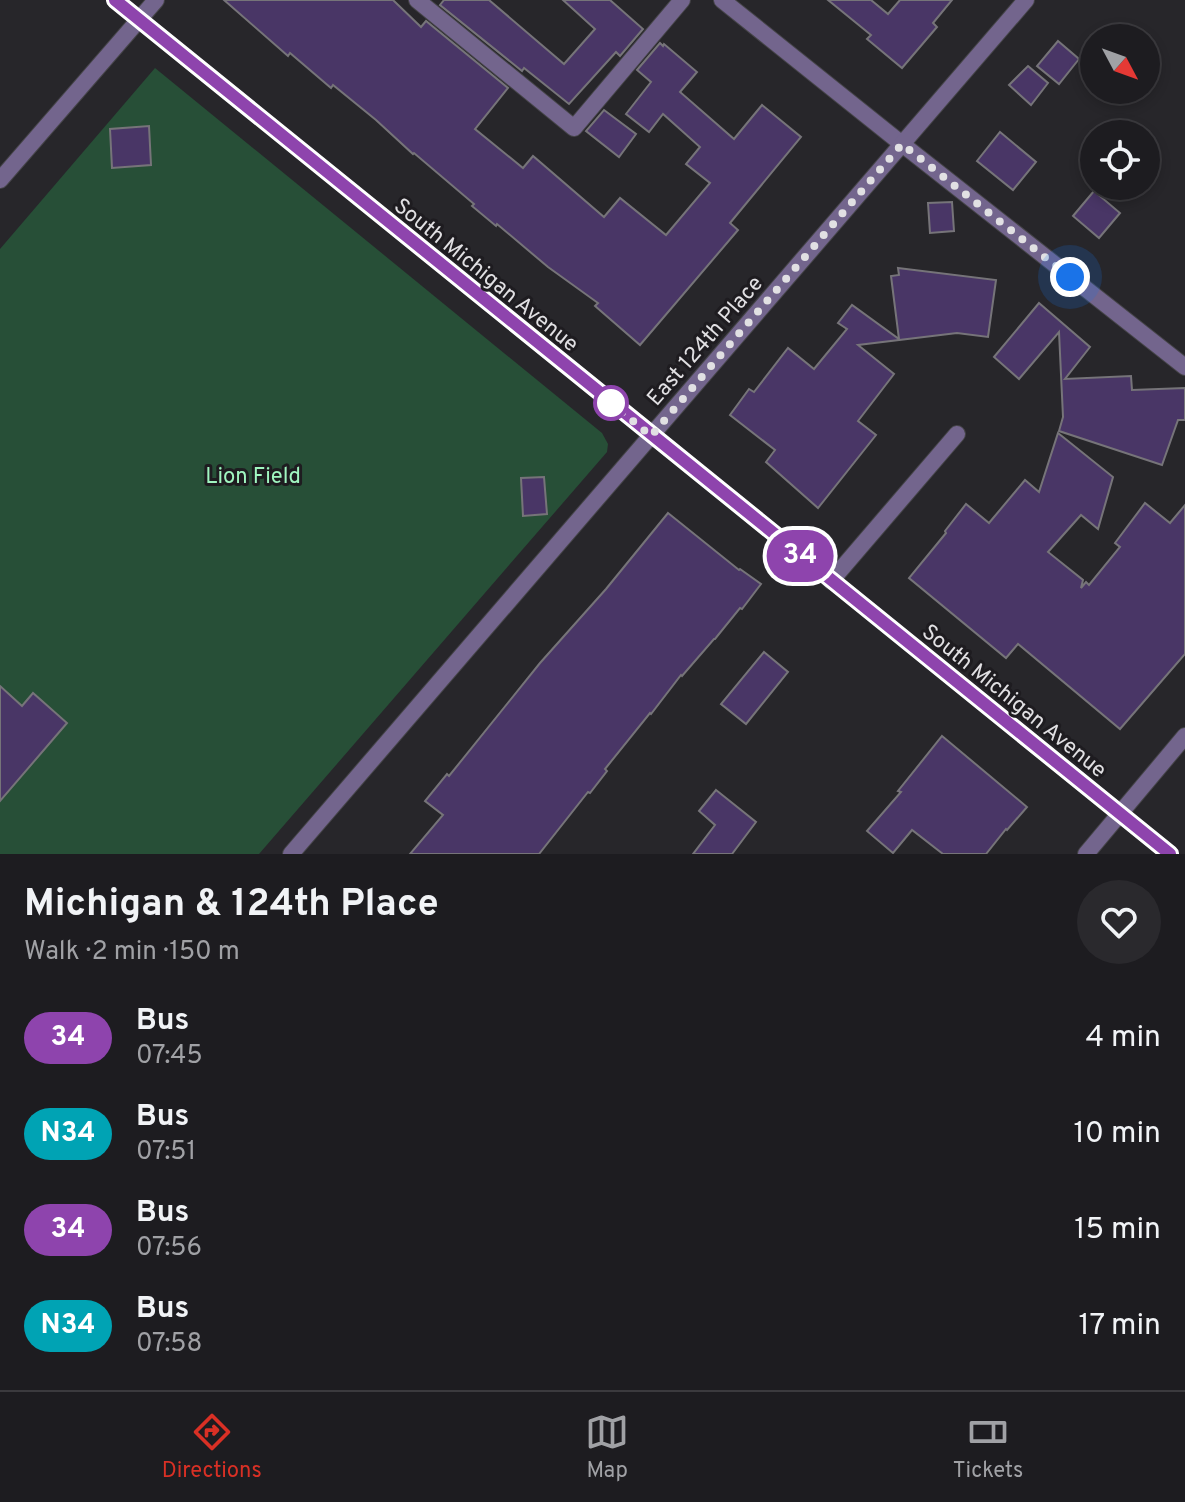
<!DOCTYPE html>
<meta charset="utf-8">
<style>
body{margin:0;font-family:Overpass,sans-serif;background:#2a292d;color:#f1f3f6;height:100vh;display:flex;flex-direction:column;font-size:30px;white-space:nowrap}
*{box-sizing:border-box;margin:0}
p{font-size:26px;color:#a0a1a5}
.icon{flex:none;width:44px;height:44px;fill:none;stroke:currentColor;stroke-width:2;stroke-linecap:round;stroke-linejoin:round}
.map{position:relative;height:854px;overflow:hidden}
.details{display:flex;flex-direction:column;background:#1d1c20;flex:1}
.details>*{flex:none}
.badge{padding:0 16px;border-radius:26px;font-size:28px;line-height:52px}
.needle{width:52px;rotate:131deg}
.controls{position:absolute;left:1080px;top:24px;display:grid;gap:16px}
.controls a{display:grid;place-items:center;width:80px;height:80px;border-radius:50%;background:#1d1c20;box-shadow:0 4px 12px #0003,0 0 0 2px #3b3a3e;font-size:40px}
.you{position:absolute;width:40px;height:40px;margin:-20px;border:6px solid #fff;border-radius:50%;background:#1a73e8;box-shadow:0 0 0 12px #1a73e833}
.map>.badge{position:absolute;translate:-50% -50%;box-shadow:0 0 0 4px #fff}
.round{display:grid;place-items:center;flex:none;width:84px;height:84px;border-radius:42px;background:#2a292d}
.head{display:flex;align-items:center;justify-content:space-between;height:136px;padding:0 24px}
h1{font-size:38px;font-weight:700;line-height:60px}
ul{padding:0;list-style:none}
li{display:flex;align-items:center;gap:24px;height:96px;padding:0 24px}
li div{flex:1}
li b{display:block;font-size:30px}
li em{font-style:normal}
li .badge{min-width:88px;font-weight:700;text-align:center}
.tabs{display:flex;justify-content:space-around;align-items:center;height:112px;border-top:2px solid #3b3a3e;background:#1d1c20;font-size:22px;color:#a0a1a5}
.tabs a{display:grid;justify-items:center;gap:4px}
.tabs .selected{color:#d93025}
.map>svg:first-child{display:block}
</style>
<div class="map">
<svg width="1185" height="854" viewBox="0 0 1185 854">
<rect width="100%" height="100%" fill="#27262a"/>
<polygon fill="#274f37" points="155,68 602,433 608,444 607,452 259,854 0,854 0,249"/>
<g fill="#493666" stroke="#767479" stroke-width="2">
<polygon points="224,0 393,0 421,27 426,21 508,88 475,129 523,168 533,156 604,217 620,198 666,235 710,183 686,164 700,147 663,114 649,132 626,114 651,82 637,70 660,43 663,46 664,44 697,72 680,92 734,139 762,105 801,137 730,223 738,230 640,345 595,306 598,303 548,267 497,224 496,226 472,206 474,204 414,153 413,154 376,120 333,85 331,88 290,53 288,56"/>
<polygon points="444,0 489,0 564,64 595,29 563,0 610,0 643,29 620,56 616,52 569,104 524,68 522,71 440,5"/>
<polygon points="828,0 871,0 888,14 900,0 952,0 933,23 937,27 902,68 867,39 871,35"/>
<polygon points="1058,41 1079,59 1059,84 1037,66"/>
<polygon points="1028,66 1048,83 1031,105 1009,85"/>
<polygon points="604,110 636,134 619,157 586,131"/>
<polygon points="149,126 151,165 112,168 110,129"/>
<polygon points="1000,132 1036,162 1013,190 977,161"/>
<polygon points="1094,191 1120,213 1099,238 1073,216"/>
<polygon points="952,202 954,231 930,233 928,203"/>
<polygon points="898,268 996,280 988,337 957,333 858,345 894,374 858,421 876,435 818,508 766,462 775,450 730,415 749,389 754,392 788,348 814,369 847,329 838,323 852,305 899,339 891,276 899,275"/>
<polygon points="1039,303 1090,347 1065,379 1131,376 1132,390 1185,388 1185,420 1178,420 1162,465 1059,431 1063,417 1059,332 1019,379 994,357"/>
<polygon points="1058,433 1113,477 1098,529 1081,515 1048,552 1083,580 1081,588 1086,582 1089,585 1120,547 1115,543 1145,503 1170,523 1185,505 1185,654 1120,729 1018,644 1006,658 909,578 946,533 945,531 966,504 989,523 1025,480 1039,492"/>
<polygon points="544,477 547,514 523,516 521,478"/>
<polygon points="668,513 739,570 740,569 761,584 742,609 740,608 715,639 714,639 682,676 681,675 651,714 650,713 605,769 607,771 590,793 588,792 539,854 410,854 443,815 425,801 447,774 449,776 540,663 606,589"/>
<polygon points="764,652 788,672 746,724 721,704"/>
<polygon points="0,686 22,706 33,693 67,723 0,801"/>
<polygon points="942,736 1027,807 1007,830 1006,829 986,854 943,854 912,830 893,853 867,831 901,792 898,791"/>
<polygon points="716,790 756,822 732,854 693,854 715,825 699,811"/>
</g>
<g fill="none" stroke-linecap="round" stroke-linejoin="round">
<defs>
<g id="service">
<polyline points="417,0 574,128 682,0"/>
<polyline points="902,144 1185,367"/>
</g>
<g id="minor">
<polyline points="722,0 902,144"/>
<polyline points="0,180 156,0"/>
<polyline points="831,581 957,434"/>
<polyline points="291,854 1026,0"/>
<polyline points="1086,854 1185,736"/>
</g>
<polyline id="secondary" points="115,0 1170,854"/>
</defs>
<use href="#service" stroke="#454448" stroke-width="18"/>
<use href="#minor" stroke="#454448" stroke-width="18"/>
<use href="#secondary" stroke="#454448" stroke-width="18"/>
<use href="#service" stroke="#73658d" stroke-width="16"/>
<use href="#minor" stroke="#73658d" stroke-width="16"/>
<use href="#secondary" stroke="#9f87c8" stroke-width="16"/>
</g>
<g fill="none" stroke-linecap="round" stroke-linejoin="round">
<defs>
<polyline id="line" points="115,0 1170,854"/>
</defs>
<use href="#line" stroke="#fff" stroke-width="18"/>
<use href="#line" stroke="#8e44ad" stroke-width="12"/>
<polyline stroke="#e1e0e3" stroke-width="8" stroke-dasharray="0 14.4" points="611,403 651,436 902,144 1070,277"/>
</g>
<circle fill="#fff" stroke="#8e44ad" stroke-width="4" cx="611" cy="403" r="16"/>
<g text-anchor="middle" stroke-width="6" stroke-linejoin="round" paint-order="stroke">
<g font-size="22" fill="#e1e0e3" stroke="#1e1c20">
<text transform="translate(487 274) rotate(39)" y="8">South Michigan Avenue</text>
<text transform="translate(704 340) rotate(-49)" y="8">East 124th Place</text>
<text transform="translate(1015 700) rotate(39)" y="8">South Michigan Avenue</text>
</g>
<g font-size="22" fill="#a0f6c0" stroke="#1e1c20">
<text x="253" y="483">Lion Field</text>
</g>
</g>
</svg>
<div class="controls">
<a><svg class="needle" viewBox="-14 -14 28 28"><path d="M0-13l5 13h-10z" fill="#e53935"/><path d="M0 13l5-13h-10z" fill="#a0a1a5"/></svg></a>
<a><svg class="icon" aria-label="locate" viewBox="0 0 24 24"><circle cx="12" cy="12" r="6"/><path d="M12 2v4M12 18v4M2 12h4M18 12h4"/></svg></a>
</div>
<div class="you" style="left:1070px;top:277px"></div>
<b class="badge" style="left:800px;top:556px;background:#8e44ad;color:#fff">34</b>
</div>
<section class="details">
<div class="head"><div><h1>Michigan &amp; 124th Place</h1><p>Walk · 2 min · 150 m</p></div><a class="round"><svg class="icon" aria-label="heart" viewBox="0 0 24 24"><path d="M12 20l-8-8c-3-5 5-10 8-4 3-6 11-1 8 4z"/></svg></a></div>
<ul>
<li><span class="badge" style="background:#8e44ad;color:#fff">34</span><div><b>Bus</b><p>07:45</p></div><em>4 min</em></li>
<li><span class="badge" style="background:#00a3b4;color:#fff">N34</span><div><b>Bus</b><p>07:51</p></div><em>10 min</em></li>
<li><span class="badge" style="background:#8e44ad;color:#fff">34</span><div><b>Bus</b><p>07:56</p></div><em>15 min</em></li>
<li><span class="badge" style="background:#00a3b4;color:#fff">N34</span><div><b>Bus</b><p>07:58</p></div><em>17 min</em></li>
</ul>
</section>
<nav class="tabs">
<a class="selected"><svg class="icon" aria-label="directions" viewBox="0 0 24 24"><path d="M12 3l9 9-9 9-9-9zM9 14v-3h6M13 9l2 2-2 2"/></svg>Directions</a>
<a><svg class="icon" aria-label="map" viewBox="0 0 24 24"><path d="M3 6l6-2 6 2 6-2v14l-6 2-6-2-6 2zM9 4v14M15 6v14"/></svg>Map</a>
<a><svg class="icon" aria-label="tickets" viewBox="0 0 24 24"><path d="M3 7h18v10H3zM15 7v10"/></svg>Tickets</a>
</nav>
